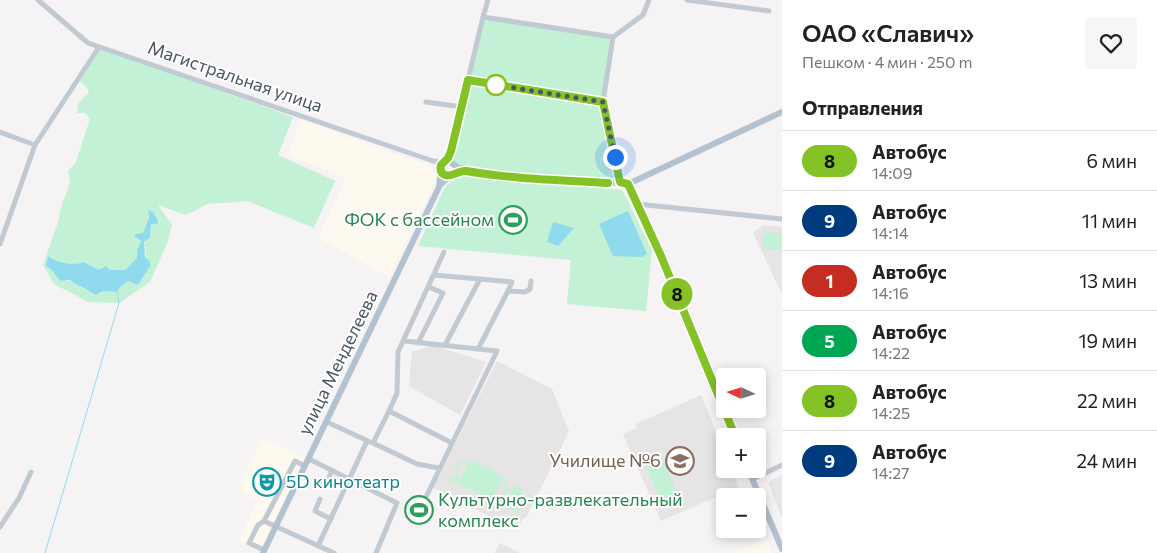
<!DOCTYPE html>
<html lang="ru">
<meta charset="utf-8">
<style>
body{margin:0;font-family:Commissioner,sans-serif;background:#f6f6f6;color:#222;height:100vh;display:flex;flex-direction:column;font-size:19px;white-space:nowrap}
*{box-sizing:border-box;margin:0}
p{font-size:16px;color:#767676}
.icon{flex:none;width:28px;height:28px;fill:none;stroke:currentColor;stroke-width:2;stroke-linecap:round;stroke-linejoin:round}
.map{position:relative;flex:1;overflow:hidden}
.panel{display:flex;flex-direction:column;background:#fff;width:375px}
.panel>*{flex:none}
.badge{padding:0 10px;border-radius:16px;font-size:18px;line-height:32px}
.needle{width:32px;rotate:274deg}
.tools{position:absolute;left:716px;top:368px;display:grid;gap:10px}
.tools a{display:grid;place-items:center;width:50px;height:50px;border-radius:5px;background:#fff;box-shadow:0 2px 12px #0003;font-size:25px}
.you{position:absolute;width:25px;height:25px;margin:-12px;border:4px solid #fff;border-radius:50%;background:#1a73e8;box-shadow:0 0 0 8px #1a73e833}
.map>.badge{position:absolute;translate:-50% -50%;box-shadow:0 0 0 2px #fff}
h2{padding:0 20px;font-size:19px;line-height:45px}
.round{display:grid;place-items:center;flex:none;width:52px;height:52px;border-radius:5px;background:#f6f6f6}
.overview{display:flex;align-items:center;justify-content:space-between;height:85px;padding:0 20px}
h1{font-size:24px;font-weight:600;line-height:38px}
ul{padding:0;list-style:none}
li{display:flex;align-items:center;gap:15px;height:60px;padding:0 20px;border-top:1px solid #e0e0e0}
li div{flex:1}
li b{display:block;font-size:19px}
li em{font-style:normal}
li .badge{min-width:55px;font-weight:700;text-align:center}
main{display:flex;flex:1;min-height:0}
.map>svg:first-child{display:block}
</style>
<main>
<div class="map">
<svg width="782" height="553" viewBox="0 0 782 553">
<rect width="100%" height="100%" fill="#f5f3f3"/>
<g fill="#fdf9ef">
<polygon points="301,120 432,167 437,177 389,277 318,238 346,178 288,155"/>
<polygon points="262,438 305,458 260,550 239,540 258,500 238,490"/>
<polygon points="767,538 772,553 733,553"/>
</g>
<g fill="#e6e4e5">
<polygon points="763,225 782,227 782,294 753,233"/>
<polygon points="432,345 486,362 460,415 409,386 412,352"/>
<polygon points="497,361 552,389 569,431 526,518 522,520 519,527 514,524 513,528 433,488"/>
<polygon points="701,395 725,453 725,469 731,469 739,487 661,521 623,434 637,428 636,424"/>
<polygon points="782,475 782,518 768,482"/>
<polygon points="500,543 520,553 495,553"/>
</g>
<g fill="#c3f1d5" fill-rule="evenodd">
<polygon points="483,17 613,37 603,102 620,181 465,170 453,162 452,151"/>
<path d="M99,47L293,117L278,155L335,181L314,228L247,201L208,204L186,215L158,205L172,225L167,244L150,282L119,303L88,302L54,284L43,265L59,219L60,210L70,183L68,171L76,162L90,119L85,113H77L78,104L89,92L86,86L80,82ZM147,211L153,223L151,224L150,238L144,243L146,253L145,275L138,285L128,281L120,286L117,292L102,291L98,295C84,293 74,277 60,281L51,269L47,267L48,256C57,263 74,266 84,262L99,270L108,267L110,270H125L137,258V250L141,241L135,234L143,233L149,218Z"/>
<polygon points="466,176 622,190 652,250 646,311 567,304 571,260 418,246 445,187 457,178"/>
<polygon points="767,232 782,233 782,250 767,249 763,246 761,238"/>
<polygon points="656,453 662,458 678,496 677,503 671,507 665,507 662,503 645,465 645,460 648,455"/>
<path d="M464,460C479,459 533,487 496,499L519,510L517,513L450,480L451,477L457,479C453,471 455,464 464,460ZM464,462H468L460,479L457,474V469ZM503,479C510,486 505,496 494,497Z"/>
<polygon points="514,485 523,490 515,506 506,501"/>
</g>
<g fill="#90daee">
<path d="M148,210L153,212L158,221L157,224H151L150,238L144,242L145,257L150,262V266L138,285L128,281L121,286L117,292L103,291L96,295L69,280L60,281L51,269L46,266L48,256C57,263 74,266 84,262L99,270L106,266L110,270H125L137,258V250L141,241L135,236V234L143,233L149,218Z"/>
<polygon points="628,211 647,254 642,257 613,256 599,224"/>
<polygon points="553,222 574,228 558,246 547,242"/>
</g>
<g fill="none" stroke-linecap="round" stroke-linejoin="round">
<polyline stroke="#90daee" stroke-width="1" points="45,553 119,303 117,292"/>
<g stroke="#c1cad2" stroke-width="5">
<polyline points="38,0 88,43 433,161 443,162"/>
<polyline points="687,0 769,11"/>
<polyline points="483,17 488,0"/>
<polyline points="613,37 643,15 649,0"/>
<polyline points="468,81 603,102"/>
<polyline points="426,102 462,107"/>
<polyline points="0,132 35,145"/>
<polyline points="444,161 448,158 451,151 483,17 613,37 603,102 621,182"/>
<polyline points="637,204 782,219"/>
<polyline points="0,244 35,145 99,47"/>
<polyline points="434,275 512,282 508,291 525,292 530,289 531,281"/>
<polyline points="404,341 497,351 427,495"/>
<polyline points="418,343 443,293 429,287"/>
<polyline points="445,345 480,279"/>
<polyline points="478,349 508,291"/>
<polyline points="389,411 397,393 398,352 444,252"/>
<polyline points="327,422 370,442"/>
<polyline points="309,459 397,503 376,553"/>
<polyline points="439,468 417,464 373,443 389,411 452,443"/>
<polyline points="332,470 328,480 345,487"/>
<polyline points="753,479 782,465"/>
<polyline points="320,499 315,511 331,519"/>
<polyline points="264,521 334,553"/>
<polyline points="0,527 19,498 31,472"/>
<polyline points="318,546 367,441"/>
<polyline points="264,550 249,543 258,525 264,521 295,461 305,466"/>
</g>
<g stroke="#b3c2d1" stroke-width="6">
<polyline points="441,184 452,174 463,170"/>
<polyline points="628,184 655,241 735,436"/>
<polyline points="748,469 782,549"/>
<path d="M263,553L439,187C441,179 439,168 442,163L449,161L457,167L473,172L545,179L608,183L623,182L628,184L782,112"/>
</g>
</g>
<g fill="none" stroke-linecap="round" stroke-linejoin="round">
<defs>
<path id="line" d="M608,183C561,180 513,179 466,171C459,170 451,178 445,175C440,173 440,169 441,165L448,158L451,151L468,80L603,102L620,182L628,184L661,256L735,436"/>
</defs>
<use href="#line" stroke="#fff" stroke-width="11"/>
<use href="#line" stroke="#85c226" stroke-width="8"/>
<polyline stroke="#4a5661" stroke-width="5" stroke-dasharray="0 9" points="496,85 603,102 615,157"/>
</g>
<defs>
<symbol id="stadium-ring" viewBox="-11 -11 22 22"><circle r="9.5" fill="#fff" stroke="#2e9e5b" stroke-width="1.5"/><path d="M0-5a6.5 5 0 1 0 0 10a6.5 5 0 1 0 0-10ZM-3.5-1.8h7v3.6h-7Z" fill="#2e9e5b"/></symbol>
<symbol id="university-ring" viewBox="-11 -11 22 22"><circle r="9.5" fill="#fff" stroke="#8d6e63" stroke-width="1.5"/><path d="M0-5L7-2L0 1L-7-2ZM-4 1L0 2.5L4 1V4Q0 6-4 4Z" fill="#8d6e63"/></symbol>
<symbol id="theatre-ring" viewBox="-11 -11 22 22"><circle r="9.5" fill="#fff" stroke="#0f9aa8" stroke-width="1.5"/><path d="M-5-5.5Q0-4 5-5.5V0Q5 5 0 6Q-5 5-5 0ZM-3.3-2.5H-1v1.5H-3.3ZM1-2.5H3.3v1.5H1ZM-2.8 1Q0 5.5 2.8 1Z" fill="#0f9aa8"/></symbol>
</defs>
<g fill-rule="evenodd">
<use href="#stadium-ring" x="497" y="204" width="32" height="32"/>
<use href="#university-ring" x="664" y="445" width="32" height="32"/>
<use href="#theatre-ring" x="251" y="466" width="32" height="32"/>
<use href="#stadium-ring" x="403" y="494" width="32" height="32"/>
</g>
<circle fill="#fff" stroke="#85c226" stroke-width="2.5" cx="496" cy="85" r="10"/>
<g text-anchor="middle" stroke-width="4" stroke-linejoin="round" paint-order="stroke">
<g font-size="18" fill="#4a5661" stroke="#fff">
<text transform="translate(235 77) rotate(19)" y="6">Магистральная улица</text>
<text transform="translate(338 363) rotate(-64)" y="6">улица Менделеева</text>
</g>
<g font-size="18" fill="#27864d" stroke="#fff" text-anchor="end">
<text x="494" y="226">ФОК с бассейном</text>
<text x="438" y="506" text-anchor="start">Культурно-развлекательный<tspan x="438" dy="21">комплекс</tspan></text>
</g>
<g font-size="18" fill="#785e54" stroke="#fff" text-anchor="end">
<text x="661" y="467">Училище №6</text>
</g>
<g font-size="18" fill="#0d838f" stroke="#fff" text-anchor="start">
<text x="286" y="488">5D кинотеатр</text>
</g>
</g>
</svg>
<div class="tools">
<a><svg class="needle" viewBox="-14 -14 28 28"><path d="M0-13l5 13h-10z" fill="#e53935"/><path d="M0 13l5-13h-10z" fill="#767676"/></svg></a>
<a>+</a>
<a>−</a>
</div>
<div class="you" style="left:615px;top:157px"></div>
<b class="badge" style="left:677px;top:294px;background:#85c226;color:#111">8</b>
</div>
<section class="panel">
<div class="overview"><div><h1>ОАО «Славич»</h1><p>Пешком · 4 мин · 250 m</p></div><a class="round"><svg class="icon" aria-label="heart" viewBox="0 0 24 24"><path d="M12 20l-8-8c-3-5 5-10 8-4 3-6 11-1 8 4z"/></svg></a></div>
<h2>Отправления</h2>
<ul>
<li><span class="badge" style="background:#85c226;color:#111">8</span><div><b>Автобус</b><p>14:09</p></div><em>6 мин</em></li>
<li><span class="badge" style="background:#003b80;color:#fff">9</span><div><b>Автобус</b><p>14:14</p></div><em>11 мин</em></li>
<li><span class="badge" style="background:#c52d22;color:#fff">1</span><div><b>Автобус</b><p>14:16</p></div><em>13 мин</em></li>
<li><span class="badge" style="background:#00a651;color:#fff">5</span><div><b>Автобус</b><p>14:22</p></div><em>19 мин</em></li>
<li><span class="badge" style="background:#85c226;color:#111">8</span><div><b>Автобус</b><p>14:25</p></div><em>22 мин</em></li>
<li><span class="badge" style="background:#003b80;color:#fff">9</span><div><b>Автобус</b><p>14:27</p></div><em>24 мин</em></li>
</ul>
</section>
</main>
